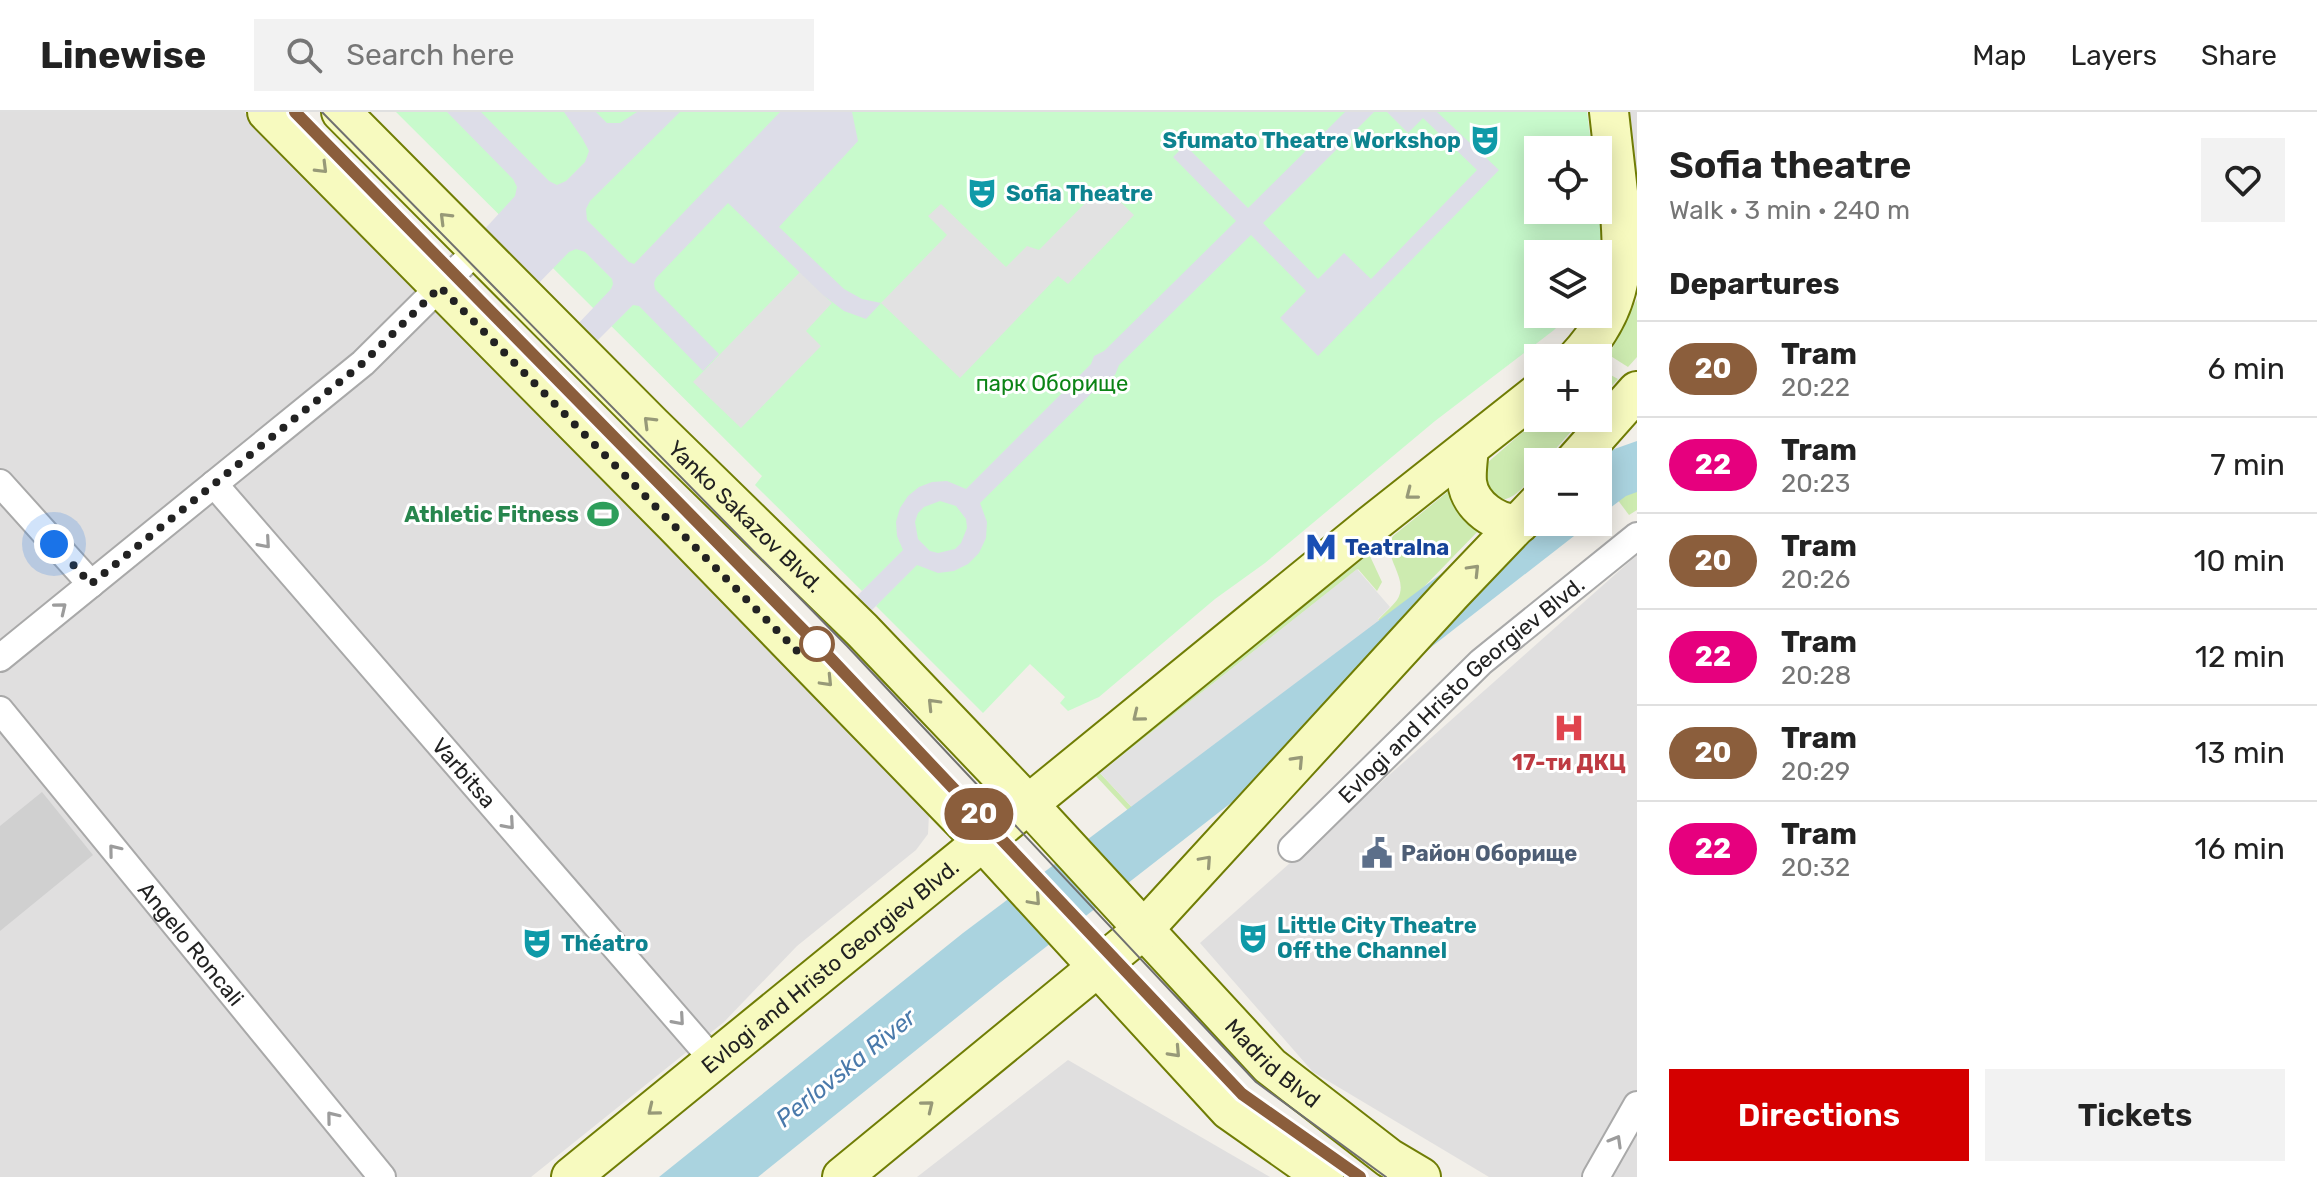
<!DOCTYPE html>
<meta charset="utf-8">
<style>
body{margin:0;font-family:Rubik,sans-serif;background:#f2f2f2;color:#222;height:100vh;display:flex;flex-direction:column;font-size:30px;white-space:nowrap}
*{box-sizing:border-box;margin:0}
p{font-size:26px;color:#767676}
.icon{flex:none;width:44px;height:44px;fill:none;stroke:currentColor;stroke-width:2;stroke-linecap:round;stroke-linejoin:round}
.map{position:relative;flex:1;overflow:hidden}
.panel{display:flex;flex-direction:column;background:#fff;width:680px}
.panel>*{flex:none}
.badge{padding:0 16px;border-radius:26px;font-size:28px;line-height:52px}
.controls{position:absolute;left:1524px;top:24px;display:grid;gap:16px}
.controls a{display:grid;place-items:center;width:88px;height:88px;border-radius:0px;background:#fff;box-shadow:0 4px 20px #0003;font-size:40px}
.you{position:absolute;width:40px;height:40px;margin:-20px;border:6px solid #fff;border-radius:50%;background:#1a73e8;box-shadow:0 0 0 12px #1a73e833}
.map>.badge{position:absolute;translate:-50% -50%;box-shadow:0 0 0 4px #fff}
h2{padding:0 32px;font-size:30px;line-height:72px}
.round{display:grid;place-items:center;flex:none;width:84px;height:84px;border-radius:0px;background:#f2f2f2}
.summary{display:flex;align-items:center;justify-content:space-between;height:136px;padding:0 32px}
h1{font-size:38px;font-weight:600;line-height:60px}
.action{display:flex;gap:16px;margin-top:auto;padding:16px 32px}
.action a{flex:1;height:92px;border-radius:0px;background:#d40000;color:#fff;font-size:32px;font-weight:600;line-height:92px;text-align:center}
.action a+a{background:#f2f2f2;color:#222}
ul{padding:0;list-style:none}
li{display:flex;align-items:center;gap:24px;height:96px;padding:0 32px;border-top:2px solid #e0e0e0}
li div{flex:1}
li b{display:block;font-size:30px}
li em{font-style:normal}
li .badge{min-width:88px;font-weight:700;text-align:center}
header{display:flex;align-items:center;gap:48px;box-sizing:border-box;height:112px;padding:0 40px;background:#fff;border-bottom:2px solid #e0e0e0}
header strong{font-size:38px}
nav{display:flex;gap:44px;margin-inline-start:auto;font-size:28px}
.search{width:560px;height:72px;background:#f2f2f2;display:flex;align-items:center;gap:20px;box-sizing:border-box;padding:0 28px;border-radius:0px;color:#767676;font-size:30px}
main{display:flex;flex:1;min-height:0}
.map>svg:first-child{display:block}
</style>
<header>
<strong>Linewise</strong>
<div class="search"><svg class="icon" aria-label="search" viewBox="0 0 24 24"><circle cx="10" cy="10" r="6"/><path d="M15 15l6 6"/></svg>Search here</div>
<nav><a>Map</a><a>Layers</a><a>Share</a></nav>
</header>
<main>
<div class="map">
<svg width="1637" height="1065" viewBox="0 0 1637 1065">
<rect width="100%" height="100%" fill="#f2efe9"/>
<g fill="#e0dfdf">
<polygon points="0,0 244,0 919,684 929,702 928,722 916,738 797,834 724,910 531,1065 0,1065"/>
<polygon points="1625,0 1637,0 1637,93"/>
<polygon points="1637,443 1637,1065 1489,1065 1313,960 1200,831"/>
<polygon points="1068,948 1270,1065 917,1065"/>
</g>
<polygon fill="#d0d0d0" points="42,680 93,743 0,819 0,714"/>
<g fill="#cdebb0">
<polygon points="1637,187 1637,245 1628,255 1609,243"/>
<polygon points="1598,256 1618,267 1598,289"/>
<path d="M1539,306H1583L1544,350H1538V357C1524,373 1516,390 1493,388L1479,358Z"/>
<polygon points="1637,341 1637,398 1629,403 1608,375"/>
<path d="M1450,378L1482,415L1385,515L1378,508C1384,501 1392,495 1397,488C1411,466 1380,445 1393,424Z"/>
<polygon points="1369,442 1382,470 1377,479 1358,457 1100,661 1167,733 1163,736 1094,662"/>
</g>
<polygon fill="#c8facc" points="396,0 1587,0 1592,38 1538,38 1538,98 1598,98 1598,86 1601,124 1597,142 1538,142 1538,202 1570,202 1554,218 1435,309 1265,451 1215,487 1099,585 1068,599 1060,591 1065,585 1030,552 983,601 876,494 883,486 870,472 862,479 755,373 762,364"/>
<g fill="#e2e2e2">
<polygon points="1103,73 1134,103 1068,172 1058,164 960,266 881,191 947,123 928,104 941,92 1006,155 1027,134 1039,138"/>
<polygon points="800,160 832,191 806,219 821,234 741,316 693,270"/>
<polygon points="1357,457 1390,495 1378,507 1382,512 1167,733 1100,661"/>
</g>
<g fill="#dddde8" fill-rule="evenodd">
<polygon points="447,0 481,0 549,69 557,73 566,69 585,50 589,39 582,26 564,0 596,0 607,11 620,11 637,0 680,0 590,89 586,97 587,108 629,150 634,152 780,0 852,0 858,29 779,115 844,177 862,187 881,191 866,207 844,199 823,183 728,91 656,166 654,171 655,177 719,242 703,259 639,194 633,193 594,232 576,214 611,177 613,172 612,167 585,140 576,137 569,140 536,174 482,120 515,84 517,75 513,67"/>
<path d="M1345,0H1374L1263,111L1318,167L1344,141L1371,167L1477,58L1423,6L1408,21L1387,0H1437L1499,58L1318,244L1280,206L1306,179L1251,123L1119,253L1115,263L1106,267L980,391L987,410L986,426L979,441L968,452L954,459L938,461L917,453L869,501L855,486L903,438L897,424L896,410L900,396L908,384L919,375L932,370L947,369L966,377L1091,252L1094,244L1104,239L1236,109L1173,45L1185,33L1248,96ZM940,389L956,394L966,407L967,416L961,431L955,437L938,441L930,439L918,427L915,410L918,401L924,395Z"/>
</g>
<g fill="#aad3df">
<polygon points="1637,329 1637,380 1626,384 1598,405 1598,350 1603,341"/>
<polygon points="1538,389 1538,410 1592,410 1001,870 758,1065 659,1065 963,821"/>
</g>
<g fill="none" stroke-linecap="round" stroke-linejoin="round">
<defs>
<g id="minor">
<polyline points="0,371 91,472"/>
<path id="s1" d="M214,372L714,949"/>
<polyline points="0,546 363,251 477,138"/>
<path id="s2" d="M0,598L382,1065"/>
<path id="s3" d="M1292,736L1481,550L1637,424"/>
<polyline points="1596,1065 1637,993"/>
</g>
<g id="secondary">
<polyline points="267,0 675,413 983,730 1229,998 1324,1065"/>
<path id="s4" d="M341,0L652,313L862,518L1029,693L1270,954L1389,1046L1421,1065"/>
<path d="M1577,246C1626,193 1625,148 1618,80C1615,53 1612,27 1609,0"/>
<path d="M1469,336C1468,347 1466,359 1467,370C1470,394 1497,414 1520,411"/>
<polyline points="1574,350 1637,279"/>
<path id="s5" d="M571,1065L1371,413L1538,281"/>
<polyline points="842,1065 1144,817 1452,481 1538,391"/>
</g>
</defs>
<use href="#minor" stroke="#a9a9a9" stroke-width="30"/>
<use href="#secondary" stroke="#707d05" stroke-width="42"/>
<use href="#minor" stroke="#fff" stroke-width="26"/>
<use href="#secondary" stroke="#f7fabf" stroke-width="38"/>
<g stroke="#707070" stroke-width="2">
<polyline points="295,0 817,532 1242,982 1360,1065"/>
<polyline points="322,0 847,534 1256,970 1386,1065"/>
</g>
</g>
<defs><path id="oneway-chevron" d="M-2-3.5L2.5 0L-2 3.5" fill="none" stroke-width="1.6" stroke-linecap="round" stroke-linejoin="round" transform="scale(2)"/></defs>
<g stroke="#979978">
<use href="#oneway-chevron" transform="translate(322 56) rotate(45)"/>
<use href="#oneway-chevron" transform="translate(445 106) rotate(-135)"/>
<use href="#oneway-chevron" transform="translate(649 310) rotate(-135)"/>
<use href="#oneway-chevron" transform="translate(1411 382) rotate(142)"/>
<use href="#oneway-chevron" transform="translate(1474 458) rotate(-46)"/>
<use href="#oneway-chevron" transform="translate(827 569) rotate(46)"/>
<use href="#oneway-chevron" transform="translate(933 592) rotate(-134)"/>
<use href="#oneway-chevron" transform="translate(1138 604) rotate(141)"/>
<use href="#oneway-chevron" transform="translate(1298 649) rotate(-47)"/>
<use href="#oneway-chevron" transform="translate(1206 749) rotate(-48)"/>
<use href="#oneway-chevron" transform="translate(1035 788) rotate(48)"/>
<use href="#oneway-chevron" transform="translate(1175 940) rotate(47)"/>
<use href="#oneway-chevron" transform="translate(928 994) rotate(-39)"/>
<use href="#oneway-chevron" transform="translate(653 998) rotate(141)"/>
</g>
<g stroke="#9c9c9c">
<use href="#oneway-chevron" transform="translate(265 431) rotate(49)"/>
<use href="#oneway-chevron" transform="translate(61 496) rotate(-39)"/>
<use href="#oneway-chevron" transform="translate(509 712) rotate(49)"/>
<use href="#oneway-chevron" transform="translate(114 738) rotate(-129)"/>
<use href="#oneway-chevron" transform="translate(679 908) rotate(49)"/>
<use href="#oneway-chevron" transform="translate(332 1005) rotate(-129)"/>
<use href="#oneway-chevron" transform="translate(1616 1029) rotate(-60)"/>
</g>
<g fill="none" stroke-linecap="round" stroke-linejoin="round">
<defs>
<polyline id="line" points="295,0 817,532 1242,982 1360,1065"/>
</defs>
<use href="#line" stroke="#fff" stroke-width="18"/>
<use href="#line" stroke="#8b5e3c" stroke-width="12"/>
<polyline stroke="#222" stroke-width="8" stroke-dasharray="0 14.4" points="54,432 91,472 363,251 440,175 802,544 817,532"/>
</g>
<defs>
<symbol id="theatre-bare" viewBox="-9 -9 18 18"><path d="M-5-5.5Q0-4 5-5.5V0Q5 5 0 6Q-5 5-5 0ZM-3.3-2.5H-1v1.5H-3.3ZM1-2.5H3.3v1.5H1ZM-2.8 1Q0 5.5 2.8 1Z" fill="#0f9aa8" stroke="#fff" stroke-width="2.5" paint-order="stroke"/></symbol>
<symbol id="stadium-bare" viewBox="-9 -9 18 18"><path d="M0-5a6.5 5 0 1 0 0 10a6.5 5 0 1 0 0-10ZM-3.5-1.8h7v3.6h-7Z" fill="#2e9e5b" stroke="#fff" stroke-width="2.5" paint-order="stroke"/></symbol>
<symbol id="metro-bare" viewBox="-9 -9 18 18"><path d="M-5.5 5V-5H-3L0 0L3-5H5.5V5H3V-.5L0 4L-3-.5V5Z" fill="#1a4fb4" stroke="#fff" stroke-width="2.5" paint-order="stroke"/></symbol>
<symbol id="hospital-bare" viewBox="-9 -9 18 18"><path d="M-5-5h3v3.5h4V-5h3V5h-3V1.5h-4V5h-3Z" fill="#e0444e" stroke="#fff" stroke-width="2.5" paint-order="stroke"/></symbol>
<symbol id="civic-bare" viewBox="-9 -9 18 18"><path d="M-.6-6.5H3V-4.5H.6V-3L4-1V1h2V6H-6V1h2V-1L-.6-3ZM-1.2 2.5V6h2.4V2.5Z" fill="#5c6f8a" stroke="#fff" stroke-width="2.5" paint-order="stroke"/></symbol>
</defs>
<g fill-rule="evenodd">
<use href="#theatre-bare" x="1463" y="6" width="44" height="44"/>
<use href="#theatre-bare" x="960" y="59" width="44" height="44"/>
<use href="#stadium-bare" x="581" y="380" width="44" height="44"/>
<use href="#metro-bare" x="1299" y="413" width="44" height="44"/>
<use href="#hospital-bare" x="1547" y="594" width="44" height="44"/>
<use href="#civic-bare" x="1355" y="719" width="44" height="44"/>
<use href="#theatre-bare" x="1231" y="804" width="44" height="44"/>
<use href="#theatre-bare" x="515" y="809" width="44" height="44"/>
</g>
<circle fill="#fff" stroke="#8b5e3c" stroke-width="4" cx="817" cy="532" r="16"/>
<g text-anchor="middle" stroke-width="6" stroke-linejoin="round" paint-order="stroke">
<g font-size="22" font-weight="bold" fill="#0d838f" stroke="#fff" text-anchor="start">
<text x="1461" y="36" text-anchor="end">Sfumato Theatre Workshop</text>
<text x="1006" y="89">Sofia Theatre</text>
<text x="1277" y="821">Little City Theatre<tspan x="1277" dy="25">Off the Channel</tspan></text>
<text x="561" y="839">Théatro</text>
</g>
<g font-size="22" fill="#0c8416" stroke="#fff">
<text x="1052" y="279">парк Оборище</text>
</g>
<g font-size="22" font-weight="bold" fill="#27864d" stroke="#fff" text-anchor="end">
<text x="579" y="410">Athletic Fitness</text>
</g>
<g font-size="22" fill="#222" stroke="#fff">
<text dy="8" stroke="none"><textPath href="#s4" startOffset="572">Yanko Sakazov Blvd.</textPath></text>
<text dy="8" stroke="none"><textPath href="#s3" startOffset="232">Evlogi and Hristo Georgiev Blvd.</textPath></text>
<text dy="8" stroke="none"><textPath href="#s1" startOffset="382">Varbitsa</textPath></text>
<text dy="8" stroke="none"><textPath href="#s2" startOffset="302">Angelo Roncali</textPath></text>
<text dy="8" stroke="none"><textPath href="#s5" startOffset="334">Evlogi and Hristo Georgiev Blvd.</textPath></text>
<text dy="8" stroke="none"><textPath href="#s4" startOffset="1332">Madrid Blvd</textPath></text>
</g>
<g font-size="22" font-weight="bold" fill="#164399" stroke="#fff" text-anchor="start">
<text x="1345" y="443">Teatralna</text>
</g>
<g font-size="22" font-weight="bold" fill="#be3a42" stroke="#fff">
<text x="1569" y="658">17-ти ДКЦ</text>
</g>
<g font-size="22" font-weight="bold" fill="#4e5e75" stroke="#fff" text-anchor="start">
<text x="1401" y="749">Район Оборище</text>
</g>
<g font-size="24" font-style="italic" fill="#4a7aab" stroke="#fff">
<text transform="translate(846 956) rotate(-39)" y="8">Perlovska River</text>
</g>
</g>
</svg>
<div class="controls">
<a><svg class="icon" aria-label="locate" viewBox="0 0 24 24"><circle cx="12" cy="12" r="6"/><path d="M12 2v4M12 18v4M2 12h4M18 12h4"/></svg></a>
<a><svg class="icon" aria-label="layers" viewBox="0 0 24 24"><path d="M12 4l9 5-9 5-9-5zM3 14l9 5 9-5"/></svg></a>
<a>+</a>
<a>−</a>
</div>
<div class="you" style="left:54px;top:432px"></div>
<b class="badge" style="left:979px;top:702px;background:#8b5e3c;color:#fff">20</b>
</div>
<section class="panel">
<div class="summary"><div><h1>Sofia theatre</h1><p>Walk · 3 min · 240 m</p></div><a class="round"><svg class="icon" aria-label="heart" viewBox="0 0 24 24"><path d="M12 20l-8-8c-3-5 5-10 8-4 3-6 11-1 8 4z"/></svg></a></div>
<h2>Departures</h2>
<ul>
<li><span class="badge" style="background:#8b5e3c;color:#fff">20</span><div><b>Tram</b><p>20:22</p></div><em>6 min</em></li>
<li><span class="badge" style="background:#e6007e;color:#fff">22</span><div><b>Tram</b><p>20:23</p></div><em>7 min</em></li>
<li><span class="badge" style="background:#8b5e3c;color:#fff">20</span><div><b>Tram</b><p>20:26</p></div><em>10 min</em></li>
<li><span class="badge" style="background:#e6007e;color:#fff">22</span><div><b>Tram</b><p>20:28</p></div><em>12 min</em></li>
<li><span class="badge" style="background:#8b5e3c;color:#fff">20</span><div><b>Tram</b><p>20:29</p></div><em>13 min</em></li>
<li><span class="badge" style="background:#e6007e;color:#fff">22</span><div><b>Tram</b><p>20:32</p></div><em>16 min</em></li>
</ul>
<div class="action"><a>Directions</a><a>Tickets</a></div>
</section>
</main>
